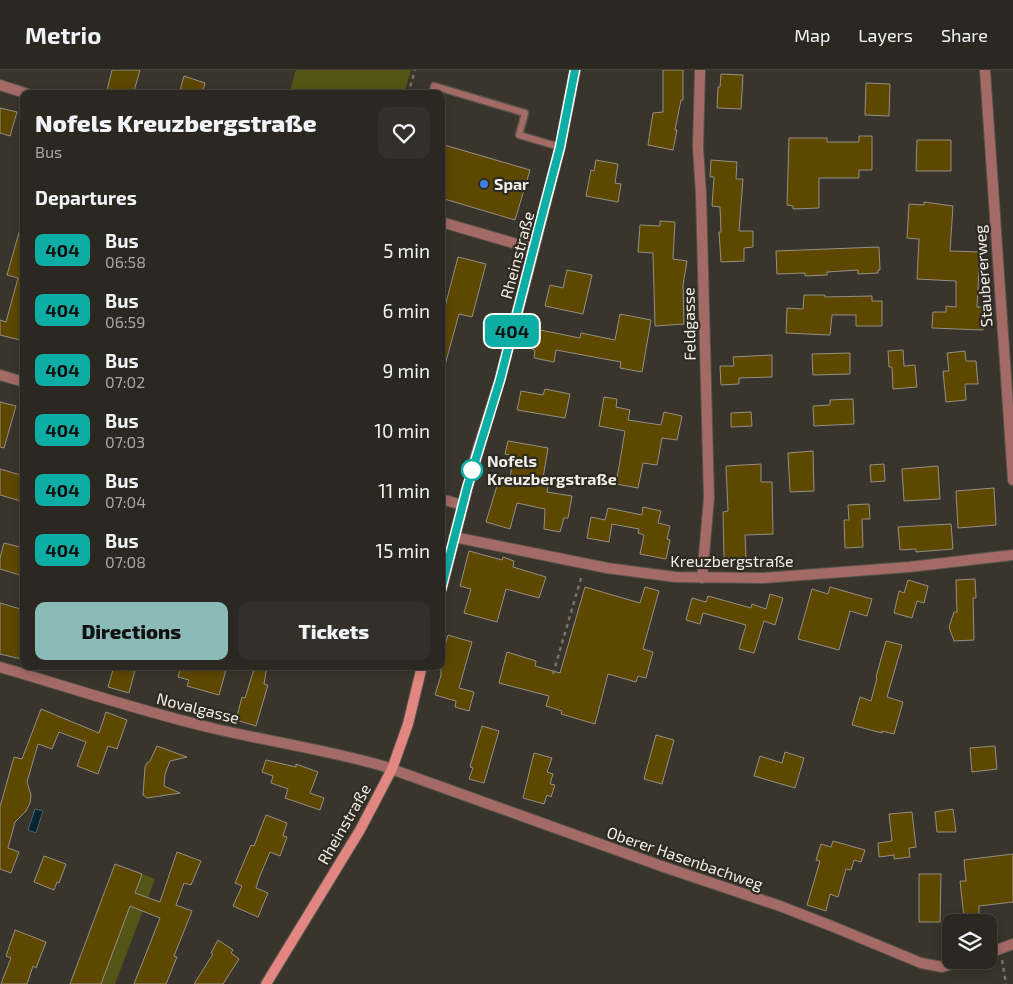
<!DOCTYPE html>
<meta charset="utf-8">
<style>
body{margin:0;font-family:"Exo 2",sans-serif;background:#33302a;color:#f1f3f6;height:100vh;display:flex;flex-direction:column;font-size:19px;white-space:nowrap}
*{box-sizing:border-box;margin:0}
p{font-size:16px;color:#a6a6a5}
.icon{flex:none;width:28px;height:28px;fill:none;stroke:currentColor;stroke-width:2;stroke-linecap:round;stroke-linejoin:round}
.map{position:relative;flex:1;overflow:hidden}
.sheet{position:absolute;left:20px;top:20px;width:425px;height:580px;display:flex;flex-direction:column;background:#2b2821;border-radius:10px;box-shadow:0 2px 12px #0003,0 0 0 1px #47443f}
.sheet>*{flex:none}
.badge{padding:0 10px;border-radius:8px;font-size:18px;line-height:32px}
.tools{position:absolute;left:942px;top:844px;display:grid;gap:10px}
.tools a{display:grid;place-items:center;width:55px;height:55px;border-radius:10px;background:#2b2821;box-shadow:0 2px 12px #0003,0 0 0 1px #47443f;font-size:25px}
.map>.badge{position:absolute;translate:-50% -50%;box-shadow:0 0 0 2px #fff}
h2{padding:0 15px;font-size:19px;line-height:45px}
.round{display:grid;place-items:center;flex:none;width:52px;height:52px;border-radius:10px;background:#33302a}
.summary{display:flex;align-items:center;justify-content:space-between;height:85px;padding:0 15px}
h1{font-size:24px;font-weight:800;line-height:38px}
.button{display:flex;gap:10px;margin-top:auto;padding:10px 15px}
.button a{flex:1;height:58px;border-radius:10px;background:#8bbbb9;color:#111;font-size:20px;font-weight:800;line-height:58px;text-align:center}
.button a+a{background:#33302a;color:#f1f3f6}
ul{padding:0;list-style:none}
li{display:flex;align-items:center;gap:15px;height:60px;padding:0 15px}
li div{flex:1}
li b{display:block;font-size:19px}
li em{font-style:normal}
li .badge{min-width:55px;font-weight:700;text-align:center}
header{display:flex;align-items:center;gap:30px;box-sizing:border-box;height:70px;padding:0 25px;background:#2b2821;border-bottom:1px solid #47443f}
header strong{font-size:24px}
nav{display:flex;gap:28px;margin-inline-start:auto;font-size:18px}
.map>svg:first-child{display:block}
</style>
<header>
<strong>Metrio</strong>
<nav><a>Map</a><a>Layers</a><a>Share</a></nav>
</header>
<div class="map">
<svg width="1013" height="914" viewBox="0 0 1013 914">
<rect width="100%" height="100%" fill="#39352c"/>
<g fill="#545517">
<polygon points="296,0 411,0 404,24 289,24"/>
<polygon points="142,804 155,809 115,914 100,914"/>
</g>
<polygon fill="#082432" stroke="#4e6169" points="35,739 43,741 36,763 28,760"/>
<g fill="#5e4800" stroke="#948f84">
<polygon points="112,0 140,0 134,21 132,20 131,24 106,24"/>
<polygon points="663,0 683,0 683,30 681,30 675,60 677,60 673,80 648,75 653,43 663,42"/>
<polygon points="721,4 743,5 741,39 717,38 718,17 720,17"/>
<polygon points="184,6 205,13 202,24 179,24"/>
<polygon points="866,13 890,14 889,46 865,45"/>
<polygon points="0,38 17,42 10,66 0,63"/>
<polygon points="859,66 872,66 872,100 859,100 859,108 819,108 819,138 793,139 793,136 787,135 789,68 827,68 827,72 859,72"/>
<polygon points="917,70 951,70 951,101 916,101"/>
<polygon points="441,74 530,100 515,150 441,128"/>
<polygon points="596,90 618,94 615,113 621,114 618,132 586,126 591,100 594,101"/>
<polygon points="711,90 737,92 736,109 743,109 739,161 753,161 753,177 744,178 744,191 721,192 719,162 721,162 720,137 712,136 714,107 710,107"/>
<polygon points="924,132 953,136 950,181 980,182 977,237 983,237 985,244 983,260 932,258 933,242 946,242 946,236 956,237 956,211 917,209 919,169 907,168 909,134 924,135"/>
<polygon points="660,151 675,152 673,189 687,191 683,215 684,254 655,256 653,183 638,182 640,155 660,156"/>
<polygon points="20,159 24,160 24,271 0,265 0,250 6,252 18,208 7,205"/>
<polygon points="879,177 880,200 878,200 878,203 858,204 858,200 827,202 827,205 805,206 805,203 777,204 776,181"/>
<polygon points="458,187 486,194 472,247 459,244 445,295 441,294 441,252"/>
<polygon points="567,200 592,205 583,244 545,236 550,215 563,218"/>
<polygon points="804,225 825,225 825,227 872,226 872,231 882,231 882,256 856,256 856,245 832,245 830,265 786,263 787,238 803,239"/>
<polygon points="620,244 651,250 642,302 620,298 621,292 556,280 554,292 534,288 535,280 532,279 535,259 580,268 581,263 615,270"/>
<polygon points="903,280 904,296 915,295 917,317 893,319 892,297 889,297 888,281"/>
<polygon points="965,281 966,291 976,291 978,314 965,314 966,330 946,332 943,301 949,301 947,283"/>
<polygon points="850,283 850,304 813,305 812,284"/>
<polygon points="772,285 772,307 739,308 739,314 721,315 720,296 734,296 733,287"/>
<polygon points="545,319 570,324 565,348 517,340 521,321 543,325"/>
<polygon points="604,327 617,329 616,337 630,340 628,350 661,355 664,342 682,346 677,370 662,368 657,395 643,393 638,418 616,414 625,361 599,356"/>
<polygon points="853,329 854,354 814,356 813,336 830,335 830,330"/>
<polygon points="0,332 16,336 4,378 0,377"/>
<polygon points="751,342 752,356 731,357 731,343"/>
<polygon points="508,371 548,378 542,414 548,415 547,422 572,426 568,448 564,448 560,462 544,459 545,439 517,433 510,459 486,452 499,409 509,412 514,386 505,384"/>
<polygon points="813,381 814,421 790,422 788,383"/>
<polygon points="761,394 761,412 772,412 773,464 745,465 746,488 724,488 723,442 728,441 726,396"/>
<polygon points="884,394 885,411 871,412 870,395"/>
<polygon points="938,396 940,429 904,431 902,399"/>
<polygon points="0,399 24,406 24,432 0,425"/>
<polygon points="994,418 996,455 958,458 956,421"/>
<polygon points="869,434 870,449 862,449 863,477 845,478 844,450 849,450 848,435"/>
<polygon points="643,437 661,441 658,453 670,456 667,469 670,470 666,489 640,484 644,465 638,463 639,459 612,454 609,472 587,468 591,447 605,450 608,438 642,445"/>
<polygon points="951,454 953,479 916,482 916,479 900,480 898,457"/>
<polygon points="4,473 24,478 24,492 20,505 0,499 0,488"/>
<polygon points="469,481 502,490 503,487 514,491 513,497 546,507 539,528 506,519 497,552 464,543 471,519 460,516"/>
<polygon points="975,509 976,528 973,528 974,570 954,571 949,557 954,542 957,542 956,510"/>
<polygon points="908,510 928,516 924,533 917,531 912,548 894,543 899,521 904,523"/>
<polygon points="585,517 640,533 645,517 659,521 643,579 653,582 646,608 638,606 636,612 608,604 595,654 561,644 562,641 546,636 549,626 499,613 507,582 536,591 535,596 560,603"/>
<polygon points="830,517 872,529 867,546 850,541 839,580 798,569 812,519 828,524"/>
<polygon points="770,524 783,528 775,555 764,551 754,583 739,579 746,555 703,543 700,554 686,550 692,528 706,532 708,526 751,538 752,534 766,539"/>
<polygon points="0,533 24,540 24,579 21,589 0,584"/>
<polygon points="448,565 472,572 459,618 474,622 469,641 455,637 456,631 435,625 441,605 441,588"/>
<polygon points="886,571 902,575 887,627 903,632 894,664 882,661 882,663 852,655 860,627 871,631 877,608 876,607"/>
<polygon points="114,596 136,596 129,623 108,617"/>
<polygon points="181,596 227,596 219,625 187,616 189,610 178,607"/>
<polygon points="255,596 267,596 264,614 268,615 256,656 236,650 242,627 245,628"/>
<polygon points="41,639 99,663 106,642 127,650 117,679 108,676 98,704 77,696 86,672 59,662 52,679 38,674 27,712 31,725 30,733 26,741 15,752 8,778 19,782 11,803 0,799 0,737 14,687 22,689"/>
<polygon points="482,656 499,661 484,713 469,709 473,698 470,697"/>
<polygon points="656,665 674,670 662,714 644,709"/>
<polygon points="157,676 187,687 170,691 165,704 164,716 180,723 147,728 143,725 145,697 147,693 150,691"/>
<polygon points="995,676 997,699 972,702 970,678"/>
<polygon points="785,682 804,688 795,718 754,706 760,686 782,693"/>
<polygon points="534,683 552,688 547,702 553,704 550,714 555,715 551,727 547,725 544,734 523,728"/>
<polygon points="266,690 296,697 296,694 318,702 310,723 324,728 320,740 285,728 288,719 271,713 273,706 262,702"/>
<polygon points="953,739 956,762 937,762 935,742"/>
<polygon points="912,742 916,777 909,778 910,787 894,789 894,785 879,787 878,773 892,771 889,744"/>
<polygon points="266,745 287,753 283,766 287,767 280,786 270,782 259,808 256,818 268,823 258,847 233,836 242,816 235,813 251,775 254,776"/>
<polygon points="833,771 865,780 861,792 854,790 851,800 846,799 838,827 830,824 826,841 807,835 820,791 816,790 821,774 831,777"/>
<polygon points="177,782 201,791 191,815 184,813 176,835 192,841 174,886 177,887 166,914 134,914 160,848 130,836 101,914 70,914 115,794 142,804 135,823 160,832"/>
<polygon points="1013,784 1013,832 979,836 979,846 964,847 960,811 966,811 964,790"/>
<polygon points="44,786 66,794 59,813 57,812 54,820 34,812"/>
<polygon points="919,804 941,804 940,852 919,852"/>
<polygon points="15,860 46,872 36,898 33,896 27,914 1,914 11,888 6,886"/>
<polygon points="218,870 233,880 231,883 239,889 223,914 194,914 213,884 211,883"/>
</g>
<g fill="none" stroke-linecap="round" stroke-linejoin="round">
<defs>
<polyline id="service" points="432,24 434,16 525,43 519,65 560,77"/>
<g id="minor">
<polyline points="700,0 698,77 701,124 709,428 702,508"/>
<polyline points="985,0 1013,410"/>
<polyline points="0,15 28,24"/>
<polyline points="441,152 534,179"/>
<polyline points="0,305 24,312"/>
<polyline points="441,429 462,435"/>
<polyline points="454,467 607,498 675,507 763,508 909,497 1013,485"/>
<path d="M0,597C72,618 143,642 216,659C272,672 328,680 383,696L664,797L780,836L834,857L921,893L942,897L968,890"/>
<polyline points="989,883 1013,874"/>
</g>
<g id="secondary">
<polyline points="441,520 476,385 500,309 534,179 560,77 575,0"/>
<polyline points="266,914 360,760 392,699 408,654 422,596"/>
</g>
</defs>
<use href="#service" stroke="#56534a" stroke-width="9"/>
<use href="#minor" stroke="#56534a" stroke-width="12"/>
<use href="#secondary" stroke="#56534a" stroke-width="12"/>
<g stroke="#77746c" stroke-width="2.5" stroke-dasharray="4 4" stroke-linecap="butt">
<polyline points="408,24 415,0"/>
<polyline points="553,604 582,505"/>
<polyline points="1002,890 1006,914"/>
</g>
<use href="#service" stroke="#a46a66" stroke-width="6"/>
<use href="#minor" stroke="#a46a66" stroke-width="10"/>
<use href="#secondary" stroke="#e18680" stroke-width="10"/>
</g>
<g fill="none" stroke-linecap="round" stroke-linejoin="round">
<defs>
<polyline id="line" points="441,520 467,418 500,310 538,161 560,77 575,0"/>
</defs>
<use href="#line" stroke="#fff" stroke-width="11"/>
<use href="#line" stroke="#0daea3" stroke-width="8"/>
</g>
<circle fill="#3f7fe0" stroke="#2f2b22" stroke-width="2" cx="484" cy="114" r="5"/>
<circle fill="#fff" stroke="#0daea3" stroke-width="2.5" cx="472" cy="400" r="10"/>
<g text-anchor="middle" stroke-width="4.5" stroke-linejoin="round" paint-order="stroke">
<g font-size="16" font-weight="bold" fill="#f1efe9" stroke="#2f2b22" text-anchor="start">
<text x="494" y="120">Spar</text>
</g>
<g font-size="16" fill="#f1efe9" stroke="#2f2b22">
<text transform="translate(517 185) rotate(-75)" y="6">Rheinstraße</text>
<text transform="translate(983 206) rotate(-94)" y="6">Staubererweg</text>
<text transform="translate(689 254) rotate(-91)" y="6">Feldgasse</text>
<text x="732" y="497">Kreuzbergstraße</text>
<text transform="translate(198 638) rotate(14)" y="6">Novalgasse</text>
<text transform="translate(344 754) rotate(-60)" y="6">Rheinstraße</text>
<text transform="translate(685 788) rotate(19)" y="6">Oberer Hasenbachweg</text>
</g>
<g font-size="16" font-weight="bold" fill="#f1efe9" stroke="#2f2b22" text-anchor="start">
<text x="487" y="397">Nofels<tspan x="487" dy="18">Kreuzbergstraße</tspan></text>
</g>
</g>
</svg>
<div class="tools">
<a><svg class="icon" aria-label="layers" viewBox="0 0 24 24"><path d="M12 4l9 5-9 5-9-5zM3 14l9 5 9-5"/></svg></a>
</div>
<b class="badge" style="left:512px;top:261px;background:#0daea3;color:#111">404</b>
<section class="sheet">
<div class="summary"><div><h1>Nofels Kreuzbergstraße</h1><p>Bus</p></div><a class="round"><svg class="icon" aria-label="heart" viewBox="0 0 24 24"><path d="M12 20l-8-8c-3-5 5-10 8-4 3-6 11-1 8 4z"/></svg></a></div>
<h2>Departures</h2>
<ul>
<li><span class="badge" style="background:#0daea3;color:#111">404</span><div><b>Bus</b><p>06:58</p></div><em>5 min</em></li>
<li><span class="badge" style="background:#0daea3;color:#111">404</span><div><b>Bus</b><p>06:59</p></div><em>6 min</em></li>
<li><span class="badge" style="background:#0daea3;color:#111">404</span><div><b>Bus</b><p>07:02</p></div><em>9 min</em></li>
<li><span class="badge" style="background:#0daea3;color:#111">404</span><div><b>Bus</b><p>07:03</p></div><em>10 min</em></li>
<li><span class="badge" style="background:#0daea3;color:#111">404</span><div><b>Bus</b><p>07:04</p></div><em>11 min</em></li>
<li><span class="badge" style="background:#0daea3;color:#111">404</span><div><b>Bus</b><p>07:08</p></div><em>15 min</em></li>
</ul>
<div class="button"><a>Directions</a><a>Tickets</a></div>
</section>
</div>
